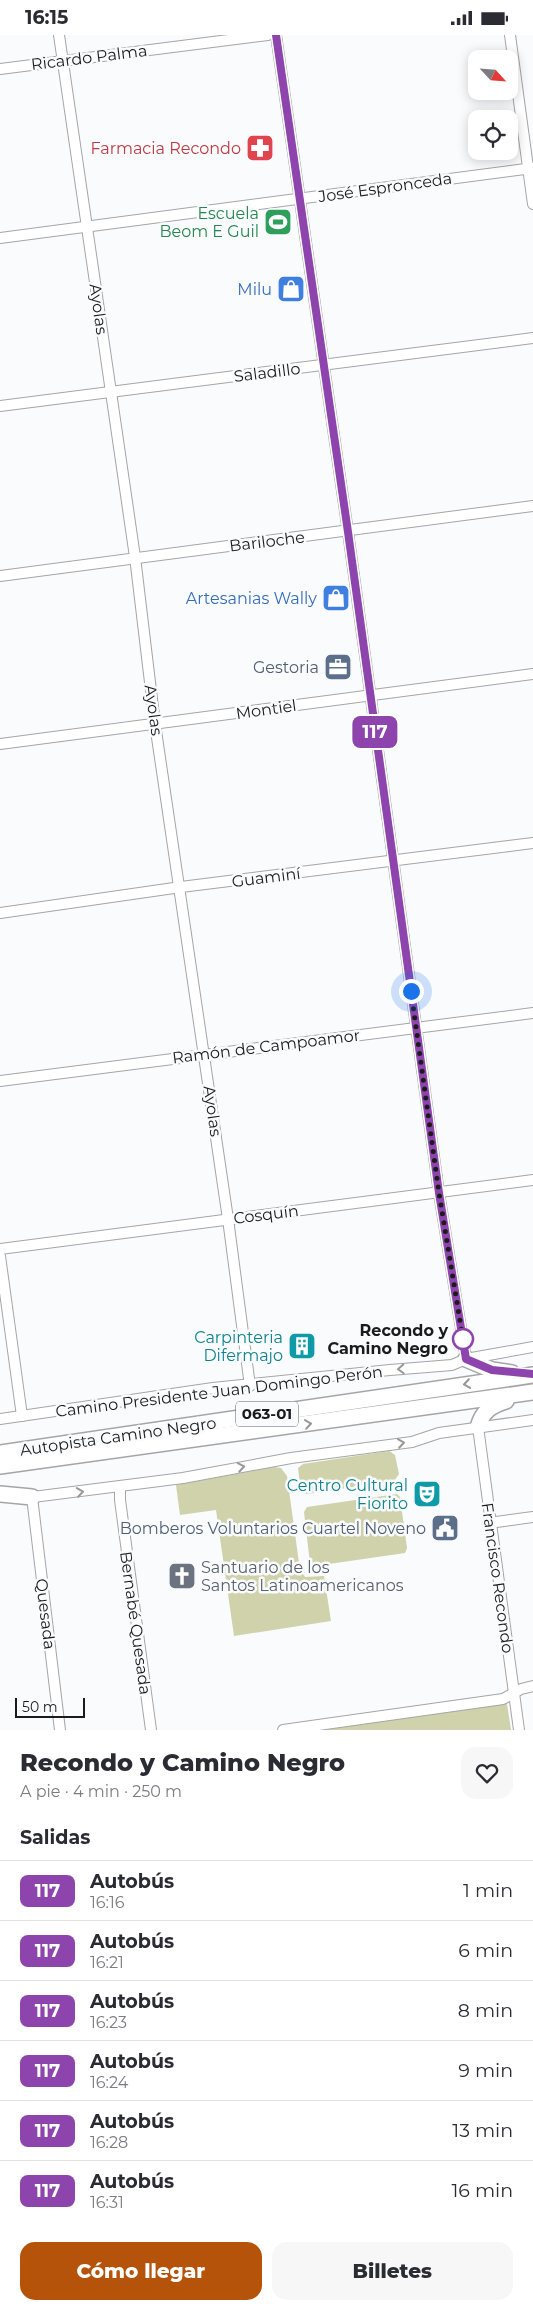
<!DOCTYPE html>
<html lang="es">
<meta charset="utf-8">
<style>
body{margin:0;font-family:Montserrat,sans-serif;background:#f7f7f7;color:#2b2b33;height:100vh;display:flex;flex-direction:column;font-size:19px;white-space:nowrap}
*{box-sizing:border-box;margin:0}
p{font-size:16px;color:#7c7c81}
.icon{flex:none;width:28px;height:28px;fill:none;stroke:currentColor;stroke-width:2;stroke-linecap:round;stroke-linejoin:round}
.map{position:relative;height:1695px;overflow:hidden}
.drawer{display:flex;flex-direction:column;background:#fff;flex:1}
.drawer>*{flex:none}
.badge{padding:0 10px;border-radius:8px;font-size:18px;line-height:32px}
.needle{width:32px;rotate:116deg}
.controls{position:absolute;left:468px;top:15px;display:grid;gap:10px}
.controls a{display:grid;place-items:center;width:50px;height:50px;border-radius:10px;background:#fff;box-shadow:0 2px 12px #0003;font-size:25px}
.scale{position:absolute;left:15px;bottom:12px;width:70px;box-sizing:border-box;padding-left:5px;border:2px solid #1b1b1c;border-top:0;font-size:14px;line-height:18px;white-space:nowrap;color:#1b1b1c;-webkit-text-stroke:4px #fafbfd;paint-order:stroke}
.you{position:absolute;width:25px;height:25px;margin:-12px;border:4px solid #fff;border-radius:50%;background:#1a73e8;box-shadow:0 0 0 8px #1a73e833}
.map>.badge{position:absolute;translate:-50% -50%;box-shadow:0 0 0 2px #fff}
h2{padding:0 20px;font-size:19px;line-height:45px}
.round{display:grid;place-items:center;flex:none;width:52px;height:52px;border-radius:15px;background:#f7f7f7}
.headline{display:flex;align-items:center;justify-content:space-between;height:85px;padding:0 20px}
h1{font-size:24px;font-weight:800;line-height:38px}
.cta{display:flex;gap:10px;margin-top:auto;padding:10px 20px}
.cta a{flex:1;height:58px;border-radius:15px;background:#b45309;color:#fff;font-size:20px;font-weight:800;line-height:58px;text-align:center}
.cta a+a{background:#f7f7f7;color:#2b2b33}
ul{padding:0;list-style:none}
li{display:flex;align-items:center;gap:15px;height:60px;padding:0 20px;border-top:1px solid #e1e1e2}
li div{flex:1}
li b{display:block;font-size:19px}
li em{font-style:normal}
li .badge{min-width:55px;font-weight:700;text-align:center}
.status{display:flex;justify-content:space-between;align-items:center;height:35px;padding:0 25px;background:#fff;direction:ltr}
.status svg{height:14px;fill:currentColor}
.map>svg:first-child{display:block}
</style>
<div class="status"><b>16:15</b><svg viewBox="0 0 49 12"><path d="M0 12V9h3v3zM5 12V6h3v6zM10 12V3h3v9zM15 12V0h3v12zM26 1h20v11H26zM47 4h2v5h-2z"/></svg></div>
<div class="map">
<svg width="533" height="1695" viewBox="0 0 533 1695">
<rect width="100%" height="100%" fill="#fafbfd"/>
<g fill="#cfd2ab">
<polygon points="389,1416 395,1420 399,1439 394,1446 307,1459 301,1457 298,1433 303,1429"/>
<polygon points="274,1432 281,1433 287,1441 300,1535 305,1542 324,1541 331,1586 234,1601 216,1475 180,1480 176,1450"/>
<polygon points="397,1459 400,1462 407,1513 405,1518 315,1531 310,1528 304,1477 307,1472"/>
<polygon points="507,1669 511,1695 323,1695"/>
</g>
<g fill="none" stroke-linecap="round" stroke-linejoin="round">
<defs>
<g id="minor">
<polyline points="59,0 135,522 155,689 228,1184 250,1351"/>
<polyline points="276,0 348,497 439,1158 466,1324"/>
<polyline points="510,0 533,169"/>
<polyline points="0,34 268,0"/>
<polyline points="0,203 533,133"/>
<polyline points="0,371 533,303"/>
<polyline points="0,541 533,471"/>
<polyline points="0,709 533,639"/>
<polyline points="0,878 181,852 533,808"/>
<polyline points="0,1046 533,978"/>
<polyline points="0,1214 533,1145"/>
<polyline points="0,1221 22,1381"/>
<polyline points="0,1384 213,1353 390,1335 452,1330 466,1324 533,1312"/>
<polyline points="478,1392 519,1695"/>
<polyline points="120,1452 120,1465 151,1695"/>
<polyline points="32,1462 60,1695"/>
<polyline points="25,1463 183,1443 291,1423 412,1407 439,1398 533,1385"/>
<polyline points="489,1488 533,1482"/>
<polyline points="283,1695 503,1664 521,1654 533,1651"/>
</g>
<g id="highway">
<polyline points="466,1324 492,1335 512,1338"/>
<path d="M478,1392C483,1375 491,1371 506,1366"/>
<polyline points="0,1418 533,1340"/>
<polyline points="0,1431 533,1357"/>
<polyline points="0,1459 32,1462"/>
</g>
</defs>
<use href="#minor" stroke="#a4a5a7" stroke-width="12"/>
<use href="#highway" stroke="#a4a5a7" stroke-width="18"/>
<use href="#minor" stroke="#fff" stroke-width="10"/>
<use href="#highway" stroke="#fff" stroke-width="15"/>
</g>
<defs><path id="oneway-chevron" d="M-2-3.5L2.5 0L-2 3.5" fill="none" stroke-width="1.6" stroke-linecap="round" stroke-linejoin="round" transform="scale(1.25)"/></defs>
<g stroke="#989899">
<use href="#oneway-chevron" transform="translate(401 1334) rotate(177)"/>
<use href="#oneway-chevron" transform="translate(467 1349) rotate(172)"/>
<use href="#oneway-chevron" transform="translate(308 1389) rotate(-8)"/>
<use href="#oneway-chevron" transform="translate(401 1408) rotate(-8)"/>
<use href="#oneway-chevron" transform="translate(241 1432) rotate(-10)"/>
<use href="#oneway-chevron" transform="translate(80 1457) rotate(-8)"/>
</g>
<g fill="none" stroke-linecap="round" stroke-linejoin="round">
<defs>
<polyline id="line" points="276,0 348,497 439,1158 466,1324 492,1335 533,1339"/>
</defs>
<use href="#line" stroke="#fff" stroke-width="11"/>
<use href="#line" stroke="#8e44ad" stroke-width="8"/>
<polyline stroke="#1b1b1c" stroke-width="5" stroke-dasharray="0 9" points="411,956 439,1158 463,1304"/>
</g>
<defs>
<symbol id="pharmacy-square" viewBox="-11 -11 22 22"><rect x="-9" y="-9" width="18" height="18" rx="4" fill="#e0444e" stroke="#fafbfd"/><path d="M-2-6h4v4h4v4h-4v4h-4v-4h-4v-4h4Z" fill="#fff"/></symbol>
<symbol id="stadium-square" viewBox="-11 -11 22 22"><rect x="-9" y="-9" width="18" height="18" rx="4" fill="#2e9e5b" stroke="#fafbfd"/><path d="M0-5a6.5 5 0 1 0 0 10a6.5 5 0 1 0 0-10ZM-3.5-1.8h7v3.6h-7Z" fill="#fff"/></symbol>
<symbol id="shop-square" viewBox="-11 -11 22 22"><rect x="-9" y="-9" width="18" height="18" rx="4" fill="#3f7fe0" stroke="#fafbfd"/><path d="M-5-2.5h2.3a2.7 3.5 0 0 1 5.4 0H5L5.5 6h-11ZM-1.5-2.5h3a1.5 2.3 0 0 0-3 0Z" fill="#fff"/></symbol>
<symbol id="office-square" viewBox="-11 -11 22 22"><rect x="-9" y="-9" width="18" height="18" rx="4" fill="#5c6f8a" stroke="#fafbfd"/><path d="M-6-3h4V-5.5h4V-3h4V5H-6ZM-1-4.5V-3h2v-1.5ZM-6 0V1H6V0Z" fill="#fff"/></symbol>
<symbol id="building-square" viewBox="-11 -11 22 22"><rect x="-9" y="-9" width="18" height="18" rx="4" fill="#0f9aa8" stroke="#fafbfd"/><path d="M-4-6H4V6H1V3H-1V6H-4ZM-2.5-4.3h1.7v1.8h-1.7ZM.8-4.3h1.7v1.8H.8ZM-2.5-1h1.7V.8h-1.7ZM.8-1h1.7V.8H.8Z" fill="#fff"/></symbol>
<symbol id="theatre-square" viewBox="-11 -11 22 22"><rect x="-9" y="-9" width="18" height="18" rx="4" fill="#0f9aa8" stroke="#fafbfd"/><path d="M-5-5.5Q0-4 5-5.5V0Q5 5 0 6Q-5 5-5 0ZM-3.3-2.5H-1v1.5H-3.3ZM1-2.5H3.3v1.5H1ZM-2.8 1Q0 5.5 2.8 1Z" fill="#fff"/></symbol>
<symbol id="civic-square" viewBox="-11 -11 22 22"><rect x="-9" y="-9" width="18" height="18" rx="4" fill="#5c6f8a" stroke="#fafbfd"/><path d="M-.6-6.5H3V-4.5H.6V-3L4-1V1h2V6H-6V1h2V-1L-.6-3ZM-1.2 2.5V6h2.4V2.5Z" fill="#fff"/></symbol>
<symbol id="church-square" viewBox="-11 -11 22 22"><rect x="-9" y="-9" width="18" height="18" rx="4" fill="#6b7280" stroke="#fafbfd"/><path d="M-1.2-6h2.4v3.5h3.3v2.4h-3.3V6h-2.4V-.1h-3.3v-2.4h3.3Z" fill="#fff"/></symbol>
</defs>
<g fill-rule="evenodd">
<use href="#pharmacy-square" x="244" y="97" width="32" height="32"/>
<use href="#stadium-square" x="262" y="171" width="32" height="32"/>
<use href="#shop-square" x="275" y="238" width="32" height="32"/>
<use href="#shop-square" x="320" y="547" width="32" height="32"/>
<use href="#office-square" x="322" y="616" width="32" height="32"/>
<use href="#building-square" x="286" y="1295" width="32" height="32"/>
<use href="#theatre-square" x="411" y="1443" width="32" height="32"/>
<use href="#civic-square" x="429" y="1477" width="32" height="32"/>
<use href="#church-square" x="166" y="1525" width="32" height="32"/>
</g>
<circle fill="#fff" stroke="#8e44ad" stroke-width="2.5" cx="463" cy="1304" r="10"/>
<g text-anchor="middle" stroke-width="5" stroke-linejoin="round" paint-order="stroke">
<rect fill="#fafbfd" stroke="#5e5e60" stroke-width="1" x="236" y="1366.5" width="62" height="25" rx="4"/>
<g font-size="15" font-weight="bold" fill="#1b1b1c">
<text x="267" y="1384">063-01</text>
</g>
<g font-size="16" fill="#1b1b1c" stroke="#fafbfd">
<text transform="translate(89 22) rotate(-7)" y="6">Ricardo Palma</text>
<text transform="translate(385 152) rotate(-8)" y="6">José Espronceda</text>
<text transform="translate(99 274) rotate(82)" y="6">Ayolas</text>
<text transform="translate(267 337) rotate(-7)" y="6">Saladillo</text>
<text transform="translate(267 506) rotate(-7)" y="6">Bariloche</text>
<text transform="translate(266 674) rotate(-8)" y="6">Montiel</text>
<text transform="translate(154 675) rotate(82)" y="6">Ayolas</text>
<text transform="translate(266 842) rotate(-7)" y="6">Guaminí</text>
<text transform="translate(266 1011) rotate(-7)" y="6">Ramón de Campoamor</text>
<text transform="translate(213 1076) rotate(82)" y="6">Ayolas</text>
<text transform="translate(266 1179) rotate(-7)" y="6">Cosquín</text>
<text transform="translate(219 1356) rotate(-7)" y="6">Camino Presidente Juan Domingo Perón</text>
<text transform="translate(118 1401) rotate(-8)" y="6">Autopista Camino Negro</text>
<text transform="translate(498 1543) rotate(82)" y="6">Francisco Recondo</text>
<text transform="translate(46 1579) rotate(83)" y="6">Quesada</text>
<text transform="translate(136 1588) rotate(82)" y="6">Bernabé Quesada</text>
</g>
<g font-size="16" fill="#be3a42" stroke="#fafbfd" text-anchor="end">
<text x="241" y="119">Farmacia Recondo</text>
</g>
<g font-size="16" fill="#27864d" stroke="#fafbfd" text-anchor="end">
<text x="259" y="184">Escuela<tspan x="259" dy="18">Beom E Guil</tspan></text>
</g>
<g font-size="16" fill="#366cbe" stroke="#fafbfd" text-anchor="end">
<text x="272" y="260">Milu</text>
<text x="317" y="569">Artesanias Wally</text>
</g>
<g font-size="16" fill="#4e5e75" stroke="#fafbfd" text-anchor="end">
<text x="319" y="638">Gestoria</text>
<text x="426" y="1499">Bomberos Voluntarios Cuartel Noveno</text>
</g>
<g font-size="16" font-weight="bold" fill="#1b1b1c" stroke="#fafbfd" text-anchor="end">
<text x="448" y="1301">Recondo y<tspan x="448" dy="18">Camino Negro</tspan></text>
</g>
<g font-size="16" fill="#0d838f" stroke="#fafbfd" text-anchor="end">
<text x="283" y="1308">Carpinteria<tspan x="283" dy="18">Difermajo</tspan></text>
<text x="408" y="1456">Centro Cultural<tspan x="408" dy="18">Fiorito</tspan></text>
</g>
<g font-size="16" fill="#5b616d" stroke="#fafbfd" text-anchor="start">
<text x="201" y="1538">Santuario de los<tspan x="201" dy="18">Santos Latinoamericanos</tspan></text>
</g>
</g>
</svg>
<div class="controls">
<a><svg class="needle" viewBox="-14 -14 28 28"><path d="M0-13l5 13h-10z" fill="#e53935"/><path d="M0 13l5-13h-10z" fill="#7c7c81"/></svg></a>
<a><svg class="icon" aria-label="locate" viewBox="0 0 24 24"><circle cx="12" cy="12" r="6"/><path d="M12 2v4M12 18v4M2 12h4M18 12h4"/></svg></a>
</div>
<div class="scale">50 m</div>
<div class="you" style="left:411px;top:956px"></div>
<b class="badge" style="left:375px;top:697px;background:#8e44ad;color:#fff">117</b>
</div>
<section class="drawer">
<div class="headline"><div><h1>Recondo y Camino Negro</h1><p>A pie · 4 min · 250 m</p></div><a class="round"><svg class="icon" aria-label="heart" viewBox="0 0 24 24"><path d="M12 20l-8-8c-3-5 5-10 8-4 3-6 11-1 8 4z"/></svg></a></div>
<h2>Salidas</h2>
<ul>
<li><span class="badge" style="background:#8e44ad;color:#fff">117</span><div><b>Autobús</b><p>16:16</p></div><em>1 min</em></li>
<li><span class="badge" style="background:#8e44ad;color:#fff">117</span><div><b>Autobús</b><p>16:21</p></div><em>6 min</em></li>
<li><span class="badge" style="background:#8e44ad;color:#fff">117</span><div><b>Autobús</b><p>16:23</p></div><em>8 min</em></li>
<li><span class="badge" style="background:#8e44ad;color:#fff">117</span><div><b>Autobús</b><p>16:24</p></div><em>9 min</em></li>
<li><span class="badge" style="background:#8e44ad;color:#fff">117</span><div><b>Autobús</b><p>16:28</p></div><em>13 min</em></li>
<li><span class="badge" style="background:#8e44ad;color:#fff">117</span><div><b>Autobús</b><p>16:31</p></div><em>16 min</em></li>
</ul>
<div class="cta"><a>Cómo llegar</a><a>Billetes</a></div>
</section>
